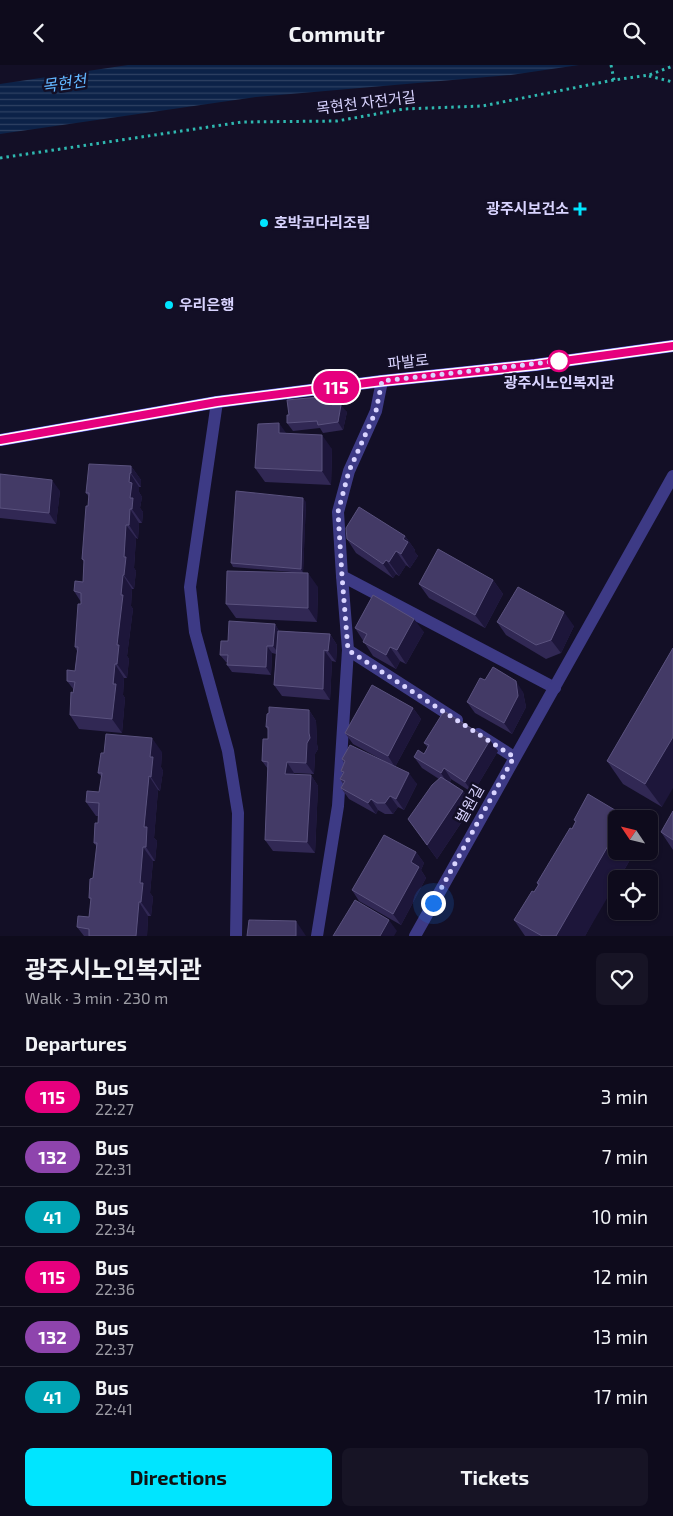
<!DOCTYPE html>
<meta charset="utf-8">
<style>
body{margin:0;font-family:"Exo 2","Noto Sans KR",sans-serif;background:#171425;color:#f1f3f6;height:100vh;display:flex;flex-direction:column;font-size:19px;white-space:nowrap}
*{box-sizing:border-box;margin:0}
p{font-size:16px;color:#9b9ba3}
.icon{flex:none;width:28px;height:28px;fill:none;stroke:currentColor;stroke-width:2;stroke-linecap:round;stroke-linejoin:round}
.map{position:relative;height:871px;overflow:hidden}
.drawer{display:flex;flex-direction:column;background:#0e0b1c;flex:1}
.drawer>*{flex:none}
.badge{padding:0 10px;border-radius:16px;font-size:18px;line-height:32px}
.needle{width:32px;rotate:305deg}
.controls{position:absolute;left:608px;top:745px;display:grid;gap:10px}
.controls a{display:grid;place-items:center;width:50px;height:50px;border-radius:8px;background:#0e0b1c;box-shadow:0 1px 4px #0004,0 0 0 1px #2e2b3b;font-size:25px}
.you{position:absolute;width:25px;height:25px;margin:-12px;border:4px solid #fff;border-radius:50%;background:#1a73e8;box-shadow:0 0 0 8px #1a73e833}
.map>.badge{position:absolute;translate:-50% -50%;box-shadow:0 0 0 2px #fff}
h2{padding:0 25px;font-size:19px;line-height:45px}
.round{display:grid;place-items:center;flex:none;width:52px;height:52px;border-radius:8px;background:#171425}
.head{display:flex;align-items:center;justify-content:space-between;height:85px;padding:0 25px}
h1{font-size:24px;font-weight:700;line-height:38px}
.cta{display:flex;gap:10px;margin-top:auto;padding:10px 25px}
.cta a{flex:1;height:58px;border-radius:8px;background:#00e5ff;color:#111;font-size:20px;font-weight:700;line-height:58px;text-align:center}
.cta a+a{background:#171425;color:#f1f3f6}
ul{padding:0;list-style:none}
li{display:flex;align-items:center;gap:15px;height:60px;padding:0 25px;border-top:1px solid #2e2b3b}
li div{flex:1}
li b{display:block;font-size:19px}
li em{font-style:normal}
li .badge{min-width:55px;font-weight:700;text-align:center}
header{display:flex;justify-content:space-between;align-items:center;height:65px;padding:0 25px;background:#0e0b1c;font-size:22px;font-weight:700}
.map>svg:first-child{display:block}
</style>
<header><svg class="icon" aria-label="back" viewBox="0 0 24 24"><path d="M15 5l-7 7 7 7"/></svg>Commutr<svg class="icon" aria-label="search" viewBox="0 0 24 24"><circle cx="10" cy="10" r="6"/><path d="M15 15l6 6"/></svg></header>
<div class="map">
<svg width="673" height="871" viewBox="0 0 673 871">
<defs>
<pattern id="water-rules" width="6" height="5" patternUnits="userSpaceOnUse" patternTransform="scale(1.25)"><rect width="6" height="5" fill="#0c2248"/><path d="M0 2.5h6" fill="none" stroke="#2f4163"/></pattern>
</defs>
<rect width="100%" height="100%" fill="#130f26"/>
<polygon fill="url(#water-rules)" points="128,0 579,0 511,10 256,32 0,69 0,19"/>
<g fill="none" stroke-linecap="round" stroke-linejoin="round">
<g stroke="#2fb8b0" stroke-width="3" stroke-dasharray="2.5 4" stroke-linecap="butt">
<polyline points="611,0 614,15"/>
<polyline points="649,11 673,17"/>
<polyline points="0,93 242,57 337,56 404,44 482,41 614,15 649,10 673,1"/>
</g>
<g stroke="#3d3a85" stroke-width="12">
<polyline points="217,337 190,522 195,567 228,686 238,748 236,871"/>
<polyline points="342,511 555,623"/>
<polyline points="348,585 457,655"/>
<polyline points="478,669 514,692"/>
<polyline points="317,871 338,741 348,585 342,511 338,447 349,406 376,346 382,316"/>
<polyline points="415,871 673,411"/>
</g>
<polyline stroke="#6f6bff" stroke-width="12" points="0,375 217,337 382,316 535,300 673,281"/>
</g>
<g fill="#312854">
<polygon points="330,331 336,340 347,347 343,365 323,368 320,363 293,366 287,358 289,350"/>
<polygon points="286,368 332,384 331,420 265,417 255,403"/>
<polygon points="131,401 141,415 141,422 139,422 139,427 142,432 140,443 143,447 142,458 139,458 138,474 136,473 134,503 136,506 134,524 132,524 131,541 133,544 127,591 129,594 127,613 124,613 123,630 125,633 122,668 79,664 70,650 74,625 67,616 75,606 77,586 75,582 81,537 74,526 83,517 84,497 82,494 89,432 86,428"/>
<polygon points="0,409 60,426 56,459 0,453"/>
<polygon points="306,437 303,508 233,502 231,498"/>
<polygon points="405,471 415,485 414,486 418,491 410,503 406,500 399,511 396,509 393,513 356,488 347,474"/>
<polygon points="493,515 503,529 485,563 429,533 419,519"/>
<polygon points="318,522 317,557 236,553 226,539"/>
<polygon points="497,557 574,561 561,588 546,594 506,570"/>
<polygon points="275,559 279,566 330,569 337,580 336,597 332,596 330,635 282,631 274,620 276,589 272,588 271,610 232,607 227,600 227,597 226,597 220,590 228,576"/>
<polygon points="355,563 424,567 406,599 400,596 396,604 373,591"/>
<polygon points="673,583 662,742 623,719 607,696"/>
<polygon points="485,615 523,627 526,642 512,669 475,648 467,637"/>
<polygon points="413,643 421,654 395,702 417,719 404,745 398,742 393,749 385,749 378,745 376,749 349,734 341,723 343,719 340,714 343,708 341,706 344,698 342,694 395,702 353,679 345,668"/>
<polygon points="309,645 316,656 317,679 318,684 315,689 314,709 294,708 294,710 311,710 318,721 315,788 273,786 265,775 268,704 262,696 268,674 268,665 266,662"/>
<polygon points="424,678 498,686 473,728 451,714 450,717 463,726 473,740 437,794 408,754 439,714 422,703 414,692 424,689 428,683"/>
<polygon points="162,687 161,702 163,706 160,726 158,725 154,773 157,776 155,796 153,796 150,828 153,832 151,851 148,851 147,871 84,871 77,862 89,852 91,835 89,833 93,813 97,782 94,778 98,758 98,751 96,751 86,737 99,727 102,712 98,708"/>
<polygon points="673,746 673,785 661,767"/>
<polygon points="625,751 627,754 616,754 616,786 635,786 619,814 616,814 585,871 525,871 514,855 538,821 537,818 576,757 574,755"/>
<polygon points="416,787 424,798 421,805 426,813 401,860 359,836 352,825"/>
</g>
<g fill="#1d163a">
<polygon points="330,331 336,339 338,348 332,340"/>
<polygon points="341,340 347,347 343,365 338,357"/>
<polygon points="279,358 289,372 279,368"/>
<polygon points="322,370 332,384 331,420 322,406"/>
<polygon points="131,401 141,415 141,422 131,408"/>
<polygon points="130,408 139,422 139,427 142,432 140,443 143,447 142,458 132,444 130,433 129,417"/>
<polygon points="52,415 60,426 56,459 49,448"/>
<polygon points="303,433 306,437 303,508 301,504"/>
<polygon points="130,444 139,458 138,474 129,460"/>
<polygon points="126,460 136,473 134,503 136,506 134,524 124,510 124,492"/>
<polygon points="405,471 415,485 414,486 418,491 410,503 401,489 403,474"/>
<polygon points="396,486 406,500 399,511 389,497"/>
<polygon points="386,495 396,509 393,513 383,499"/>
<polygon points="308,508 318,522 317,557 308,543"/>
<polygon points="123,510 132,524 131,541 133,544 127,591 129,594 127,613 117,599 117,580"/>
<polygon points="493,515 503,529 485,563 475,550"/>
<polygon points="564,547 574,561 561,588 551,575"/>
<polygon points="414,554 424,567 406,599 397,585"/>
<polygon points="275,559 280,567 279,589 273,581"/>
<polygon points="330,569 337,580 336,597 328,586"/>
<polygon points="267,581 272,588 271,610 266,602"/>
<polygon points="390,582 400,596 396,604 386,590"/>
<polygon points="324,585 332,596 330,635 323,624"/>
<polygon points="115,599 124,613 123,630 125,633 122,668 112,654"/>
<polygon points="516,616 523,627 526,642 512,669 504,658"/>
<polygon points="413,643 421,654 395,702 388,691"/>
<polygon points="309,645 316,656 317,679 318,684 315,689 314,709 306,698 307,678 309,668"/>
<polygon points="673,672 673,723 662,742 645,719"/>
<polygon points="152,673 162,687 161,702 163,706 160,726 151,712 150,692"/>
<polygon points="490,675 498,686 473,728 465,717"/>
<polygon points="287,697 294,708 293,720 285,709"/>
<polygon points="444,703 451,714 448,719 441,708"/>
<polygon points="409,708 417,719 404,745 396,734"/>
<polygon points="311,710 318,721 315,788 307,777"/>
<polygon points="149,711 158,725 154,773 157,776 155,796 146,782 144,762"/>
<polygon points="463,726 473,740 437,794 427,780"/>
<polygon points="390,731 398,742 393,749 385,738"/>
<polygon points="371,734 378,745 376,749 368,738"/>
<polygon points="616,767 616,786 635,786 619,814 616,814 616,818 585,871 556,871"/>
<polygon points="143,782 153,796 150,828 153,832 151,851 141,837 140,818"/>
<polygon points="416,787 424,798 421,805 426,813 401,860 393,849 411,797"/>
<polygon points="139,837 148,851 147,871 136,871"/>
<polygon points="389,855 397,866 394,871 380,871"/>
<polygon points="296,856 306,871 296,871"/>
</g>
<g fill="#433a66" stroke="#5a527e">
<polygon points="330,331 332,340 341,340 338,357 318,360 317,356 287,358 287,350 289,350 287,335"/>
<polygon points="279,358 279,368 322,370 322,406 255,403 258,359"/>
<polygon points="89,399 131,401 131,408 130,408 129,417 132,418 130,433 133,433 132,444 130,444 129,460 126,460 124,492 126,492 124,510 123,510 121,530 123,530 117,580 119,580 117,599 115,599 113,619 116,619 112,654 70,650 71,627 73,628 75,617 67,616 67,605 75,606 78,582 75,582 78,539 81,539 81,528 74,526 75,516 83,517 84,495 82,494 86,441 88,441 89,428 86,428"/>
<polygon points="0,409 52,415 49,448 0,443"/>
<polygon points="236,426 303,433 301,504 231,498"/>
<polygon points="359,442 405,471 403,474 408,477 401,489 396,486 389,497 386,495 383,499 347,474 346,463"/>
<polygon points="438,484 493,515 475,550 419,519"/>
<polygon points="227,506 308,508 308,543 226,539"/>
<polygon points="518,522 564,547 551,575 536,580 497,557"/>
<polygon points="373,530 414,554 397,585 390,582 386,590 363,577 367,569 355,563"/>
<polygon points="229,556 275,559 273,581 267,581 266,602 227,600 228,590 220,590 221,576 228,576"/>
<polygon points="278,566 330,569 328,586 324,585 323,624 274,620"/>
<polygon points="673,583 673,672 645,719 607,696"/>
<polygon points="493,602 516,616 518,631 504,658 467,637 480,613 485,615"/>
<polygon points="372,620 413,643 388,691 345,668"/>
<polygon points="269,642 309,645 309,668 310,673 307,678 306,698 287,697 285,709 311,710 307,777 265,775 268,697 262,696 263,674 268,674 268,662 266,662 267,649 269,648"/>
<polygon points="444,646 490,675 465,717 444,703 441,708 414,692 418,685 424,689 429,680 424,678"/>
<polygon points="106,669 152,673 150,692 153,692 151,712 149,711 144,762 147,762 146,782 143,782 140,818 143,818 141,837 139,837 136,871 89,871 89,864 77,862 78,851 89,852 91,833 89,833 90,814 93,813 97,778 94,778 95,758 98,758 99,738 86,737 87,726 99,727 102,708 98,708 101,688 104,688"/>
<polygon points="350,680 409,708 396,734 390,731 385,738 377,738 371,734 368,738 341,723 345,716 340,714 344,707 341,706 345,696 342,694"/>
<polygon points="441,712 463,726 427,780 408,754 432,720"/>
<polygon points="588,729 625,751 624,754 616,754 616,767 556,871 542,871 514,855 532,826 534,827 539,819 537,818 570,763 572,764 576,756 574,755"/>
<polygon points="673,746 673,775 661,767"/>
<polygon points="384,770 416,787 411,797 419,802 393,849 352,825"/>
<polygon points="355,835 389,855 380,871 333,871"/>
<polygon points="249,855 296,856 296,871 247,871"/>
</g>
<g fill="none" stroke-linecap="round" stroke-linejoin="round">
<defs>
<polyline id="line" points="0,375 217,337 382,316 535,300 673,281"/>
</defs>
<use href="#line" stroke="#fff" stroke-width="11"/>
<use href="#line" stroke="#e6007e" stroke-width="8"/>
<polyline stroke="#d9d4ff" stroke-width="5" stroke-dasharray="0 9" points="433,838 514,692 348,585 342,511 338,447 349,406 376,346 382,316 559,296"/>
</g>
<g fill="#00e5ff" stroke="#130f26" stroke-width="2">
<path d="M577.5 136.5h5v5h5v5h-5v5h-5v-5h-5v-5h5z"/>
<circle cx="264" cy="158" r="5"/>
<circle cx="169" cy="240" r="5"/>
</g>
<circle fill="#fff" stroke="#e6007e" stroke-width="2.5" cx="559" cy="296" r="10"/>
<g text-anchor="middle" stroke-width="5" stroke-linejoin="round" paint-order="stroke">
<g font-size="15" fill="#d9d4ff" stroke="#130f26">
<text transform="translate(366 38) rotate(-7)" y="5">목현천 자전거길</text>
<text transform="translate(408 297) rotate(-6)" y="5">파발로</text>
<text transform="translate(470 739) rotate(-61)" y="5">벌원길</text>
</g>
<g font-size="15" font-weight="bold" fill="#d9d4ff" stroke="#130f26" text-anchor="start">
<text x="569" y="149" text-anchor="end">광주시보건소</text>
<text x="274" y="163">호박코다리조림</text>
<text x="179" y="245">우리은행</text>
</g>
<g font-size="15" font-weight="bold" fill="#d9d4ff" stroke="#130f26">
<text x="559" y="323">광주시노인복지관</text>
</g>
<g font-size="16" font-style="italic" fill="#62b6ff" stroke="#130f26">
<text transform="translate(64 18) rotate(-8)" y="6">목현천</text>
</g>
</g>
</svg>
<div class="controls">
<a><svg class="needle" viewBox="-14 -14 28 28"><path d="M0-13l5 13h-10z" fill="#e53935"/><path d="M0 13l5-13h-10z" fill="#9b9ba3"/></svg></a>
<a><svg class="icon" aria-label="locate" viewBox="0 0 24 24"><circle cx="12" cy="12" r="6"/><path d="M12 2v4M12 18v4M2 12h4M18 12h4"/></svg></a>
</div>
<div class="you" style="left:433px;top:838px"></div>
<b class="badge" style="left:336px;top:322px;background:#e6007e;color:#fff">115</b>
</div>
<section class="drawer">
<div class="head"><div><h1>광주시노인복지관</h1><p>Walk · 3 min · 230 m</p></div><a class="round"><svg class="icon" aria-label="heart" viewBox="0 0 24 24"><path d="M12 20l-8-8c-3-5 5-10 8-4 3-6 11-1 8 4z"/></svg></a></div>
<h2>Departures</h2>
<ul>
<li><span class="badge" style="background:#e6007e;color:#fff">115</span><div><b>Bus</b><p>22:27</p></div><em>3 min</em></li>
<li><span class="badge" style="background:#8e44ad;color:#fff">132</span><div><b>Bus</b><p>22:31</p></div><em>7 min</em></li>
<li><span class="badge" style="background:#00a3b4;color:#fff">41</span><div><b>Bus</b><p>22:34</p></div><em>10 min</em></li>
<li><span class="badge" style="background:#e6007e;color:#fff">115</span><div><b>Bus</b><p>22:36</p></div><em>12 min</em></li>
<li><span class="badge" style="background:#8e44ad;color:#fff">132</span><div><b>Bus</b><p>22:37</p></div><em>13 min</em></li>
<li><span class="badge" style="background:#00a3b4;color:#fff">41</span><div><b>Bus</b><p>22:41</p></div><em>17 min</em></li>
</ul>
<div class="cta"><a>Directions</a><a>Tickets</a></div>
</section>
